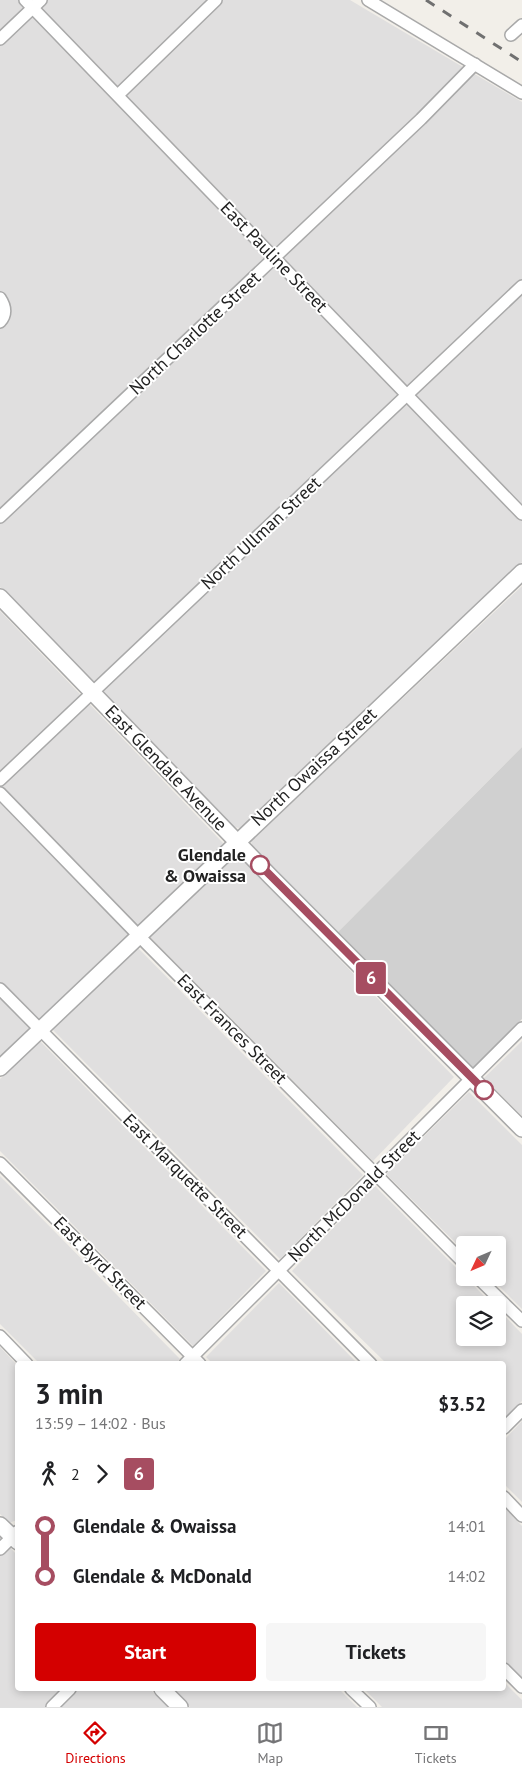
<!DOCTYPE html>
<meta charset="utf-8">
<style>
body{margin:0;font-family:"PT Sans",sans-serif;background:#f6f6f6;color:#202124;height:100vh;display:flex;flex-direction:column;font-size:19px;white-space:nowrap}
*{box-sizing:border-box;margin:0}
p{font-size:16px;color:#757577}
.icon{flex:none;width:28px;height:28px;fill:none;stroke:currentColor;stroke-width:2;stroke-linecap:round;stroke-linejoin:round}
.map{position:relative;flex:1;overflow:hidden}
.sheet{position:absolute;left:15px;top:1361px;width:491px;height:330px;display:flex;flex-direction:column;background:#fff;border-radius:5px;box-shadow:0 2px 8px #0003}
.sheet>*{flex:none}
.badge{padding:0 10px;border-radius:4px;font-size:18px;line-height:32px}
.needle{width:32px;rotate:226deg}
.controls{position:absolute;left:456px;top:1236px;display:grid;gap:10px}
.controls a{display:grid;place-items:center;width:50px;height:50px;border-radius:5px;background:#fff;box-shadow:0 2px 8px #0003;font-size:25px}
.map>.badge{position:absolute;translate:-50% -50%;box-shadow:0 0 0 2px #fff}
.legs{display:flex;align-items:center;gap:8px;height:55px;padding:0 20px;font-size:16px}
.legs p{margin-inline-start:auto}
.overview{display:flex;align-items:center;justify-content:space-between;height:85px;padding:0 20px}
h1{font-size:28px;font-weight:600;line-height:38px}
.cta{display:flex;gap:10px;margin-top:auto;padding:10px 20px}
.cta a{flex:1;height:58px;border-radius:5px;background:#d40000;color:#fff;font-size:20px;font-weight:600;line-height:58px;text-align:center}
.cta a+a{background:#f6f6f6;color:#202124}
ul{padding:0 20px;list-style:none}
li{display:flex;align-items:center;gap:18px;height:50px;font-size:19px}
li i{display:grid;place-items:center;width:8px;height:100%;margin:0 6px;background:currentColor}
li i::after{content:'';width:12px;height:12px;margin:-6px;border:4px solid;border-radius:50%;background:#fff}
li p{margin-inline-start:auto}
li:first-child i{background:linear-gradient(#0000 50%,currentColor 0)}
li:last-child i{background:linear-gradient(currentColor 50%,#0000 0)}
.tab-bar{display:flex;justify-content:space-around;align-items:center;height:70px;border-top:1px solid #e0e0e0;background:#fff;font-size:14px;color:#757577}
.tab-bar a{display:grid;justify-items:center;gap:2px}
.tab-bar .selected{color:#d40000}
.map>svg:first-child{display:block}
</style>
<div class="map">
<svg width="522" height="1707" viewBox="0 0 522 1707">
<rect width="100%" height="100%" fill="#f2efe9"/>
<g fill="#e0dfdf">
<polygon points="0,0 350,0 522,102 522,562 240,828 232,827 0,587"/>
<polygon points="522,586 522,747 337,933 253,848 251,841"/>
<polygon points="0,611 223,843 221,847 0,1057"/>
<polygon points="237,854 454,1077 373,1161 149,936"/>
<polygon points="136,946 363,1175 280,1259 51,1028"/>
<polygon points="40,1041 266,1271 193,1346 0,1151 0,1079"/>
<polygon points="522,1041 522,1116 484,1078"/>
<polygon points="469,1092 522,1145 522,1309 491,1278 498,1278 498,1245 465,1245 465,1252 386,1174"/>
<polygon points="0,1176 180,1359 175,1364 40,1364 0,1324"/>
<polygon points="374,1185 493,1305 465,1305 465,1338 498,1338 498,1309 522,1334 522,1401 504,1419 504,1364 387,1364 292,1271"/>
<polygon points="279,1283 358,1364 213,1364 206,1357"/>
<polygon points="0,1347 17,1365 17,1520 9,1523 0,1514"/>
<polygon points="522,1421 522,1502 504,1484 504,1440"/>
<polygon points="504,1507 522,1526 522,1678 504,1660"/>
<polygon points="0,1537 17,1555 18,1689 150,1689 168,1707 0,1707"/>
<polygon points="504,1682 522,1700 522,1707 382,1707 364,1689 504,1689"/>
<polygon points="172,1689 339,1689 357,1707 190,1707"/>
</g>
<polygon fill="#d0d0d0" points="522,747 522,1019 473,1068 337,933"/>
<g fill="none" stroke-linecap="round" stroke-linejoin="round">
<defs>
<g id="minor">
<polyline points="25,0 522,514"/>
<polyline points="368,0 522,93"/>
<polyline points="511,35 522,25"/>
<polyline points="0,39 41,0"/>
<polyline points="118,95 216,0"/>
<path d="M0,298C6,307 7,314 0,322"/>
<polyline points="0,517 421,119 475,64"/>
<polyline points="0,780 522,286"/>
<polyline points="0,793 138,935 465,1264"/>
<polyline points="0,989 371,1364"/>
<polyline points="0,1163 200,1364"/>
<polyline points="478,1278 522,1321"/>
<polyline points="0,1336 27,1364"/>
<polyline points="185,1364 522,1028"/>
<polyline points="504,1428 522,1410"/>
<polyline points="504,1497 522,1516"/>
<polyline points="0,1549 18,1531"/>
<polyline points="504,1669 522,1687"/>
<polyline points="351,1689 370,1707"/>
<polyline points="52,1707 70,1689"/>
</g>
<g id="tertiary">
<polyline points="0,597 271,877 522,1129"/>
<polyline points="0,1068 522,572"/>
<polyline points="0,1525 18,1542"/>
<polyline points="162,1689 180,1707"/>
</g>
</defs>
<use href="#minor" stroke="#a9a9a9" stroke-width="14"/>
<use href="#tertiary" stroke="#a9a9a9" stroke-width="18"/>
<use href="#minor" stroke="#fff" stroke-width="11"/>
<use href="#tertiary" stroke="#fff" stroke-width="15"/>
<polyline stroke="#707070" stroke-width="3" stroke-dasharray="10 10" stroke-linecap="butt" points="426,0 522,62"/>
</g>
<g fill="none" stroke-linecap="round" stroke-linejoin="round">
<defs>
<polyline id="line-1" points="260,865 484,1090"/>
</defs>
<use href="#line-1" stroke="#fff" stroke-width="11"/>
<use href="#line-1" stroke="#a64d61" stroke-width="8"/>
</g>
<g fill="#fff" stroke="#a64d61" stroke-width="2.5">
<circle cx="260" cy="865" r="9"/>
<circle cx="484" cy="1090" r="9"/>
</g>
<g text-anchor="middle" stroke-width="4" stroke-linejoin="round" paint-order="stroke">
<g font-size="18" fill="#222" stroke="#fff">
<text transform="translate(274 257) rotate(46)" y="6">East Pauline Street</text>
<text transform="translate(195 333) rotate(-43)" y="6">North Charlotte Street</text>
<text transform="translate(261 533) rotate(-43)" y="6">North Ullman Street</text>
<text transform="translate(314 767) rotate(-43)" y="6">North Owaissa Street</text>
<text transform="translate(166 768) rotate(46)" y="6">East Glendale Avenue</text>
<text transform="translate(232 1029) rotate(45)" y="6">East Frances Street</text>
<text transform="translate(185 1176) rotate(45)" y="6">East Marquette Street</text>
<text transform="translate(354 1196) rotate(-45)" y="6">North McDonald Street</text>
<text transform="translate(100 1263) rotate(45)" y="6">East Byrd Street</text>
</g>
<g font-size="18" font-weight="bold" fill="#222" stroke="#fff" text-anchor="end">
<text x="246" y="861">Glendale<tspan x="246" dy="21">&amp; Owaissa</tspan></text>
</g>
</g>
</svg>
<div class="controls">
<a><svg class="needle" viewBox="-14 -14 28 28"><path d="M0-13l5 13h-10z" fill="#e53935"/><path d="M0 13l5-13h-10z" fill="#757577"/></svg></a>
<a><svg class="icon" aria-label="layers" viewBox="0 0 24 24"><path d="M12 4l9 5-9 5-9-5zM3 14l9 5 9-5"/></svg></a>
</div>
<b class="badge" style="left:371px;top:978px;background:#a64d61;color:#fff">6</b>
<section class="sheet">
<div class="overview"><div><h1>3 min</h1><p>13:59 – 14:02 · Bus</p></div><b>$3.52</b></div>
<div class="legs"><svg class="icon" aria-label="walk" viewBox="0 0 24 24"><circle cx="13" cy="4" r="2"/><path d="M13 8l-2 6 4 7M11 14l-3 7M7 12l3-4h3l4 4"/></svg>2<svg class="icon" aria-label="forward" viewBox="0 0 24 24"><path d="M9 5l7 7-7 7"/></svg><b class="badge" style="background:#a64d61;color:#fff">6</b></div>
<ul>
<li><i style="color:#a64d61"></i><b>Glendale &amp; Owaissa</b><p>14:01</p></li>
<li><i style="color:#a64d61"></i><b>Glendale &amp; McDonald</b><p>14:02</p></li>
</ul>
<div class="cta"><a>Start</a><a>Tickets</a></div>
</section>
</div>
<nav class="tab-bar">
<a class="selected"><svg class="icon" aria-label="directions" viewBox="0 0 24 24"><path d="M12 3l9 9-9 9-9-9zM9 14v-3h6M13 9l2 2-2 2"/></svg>Directions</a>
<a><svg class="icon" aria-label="map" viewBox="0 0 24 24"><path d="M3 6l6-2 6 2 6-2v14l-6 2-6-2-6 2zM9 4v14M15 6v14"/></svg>Map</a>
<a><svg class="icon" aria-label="tickets" viewBox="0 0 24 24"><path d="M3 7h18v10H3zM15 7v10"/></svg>Tickets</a>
</nav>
